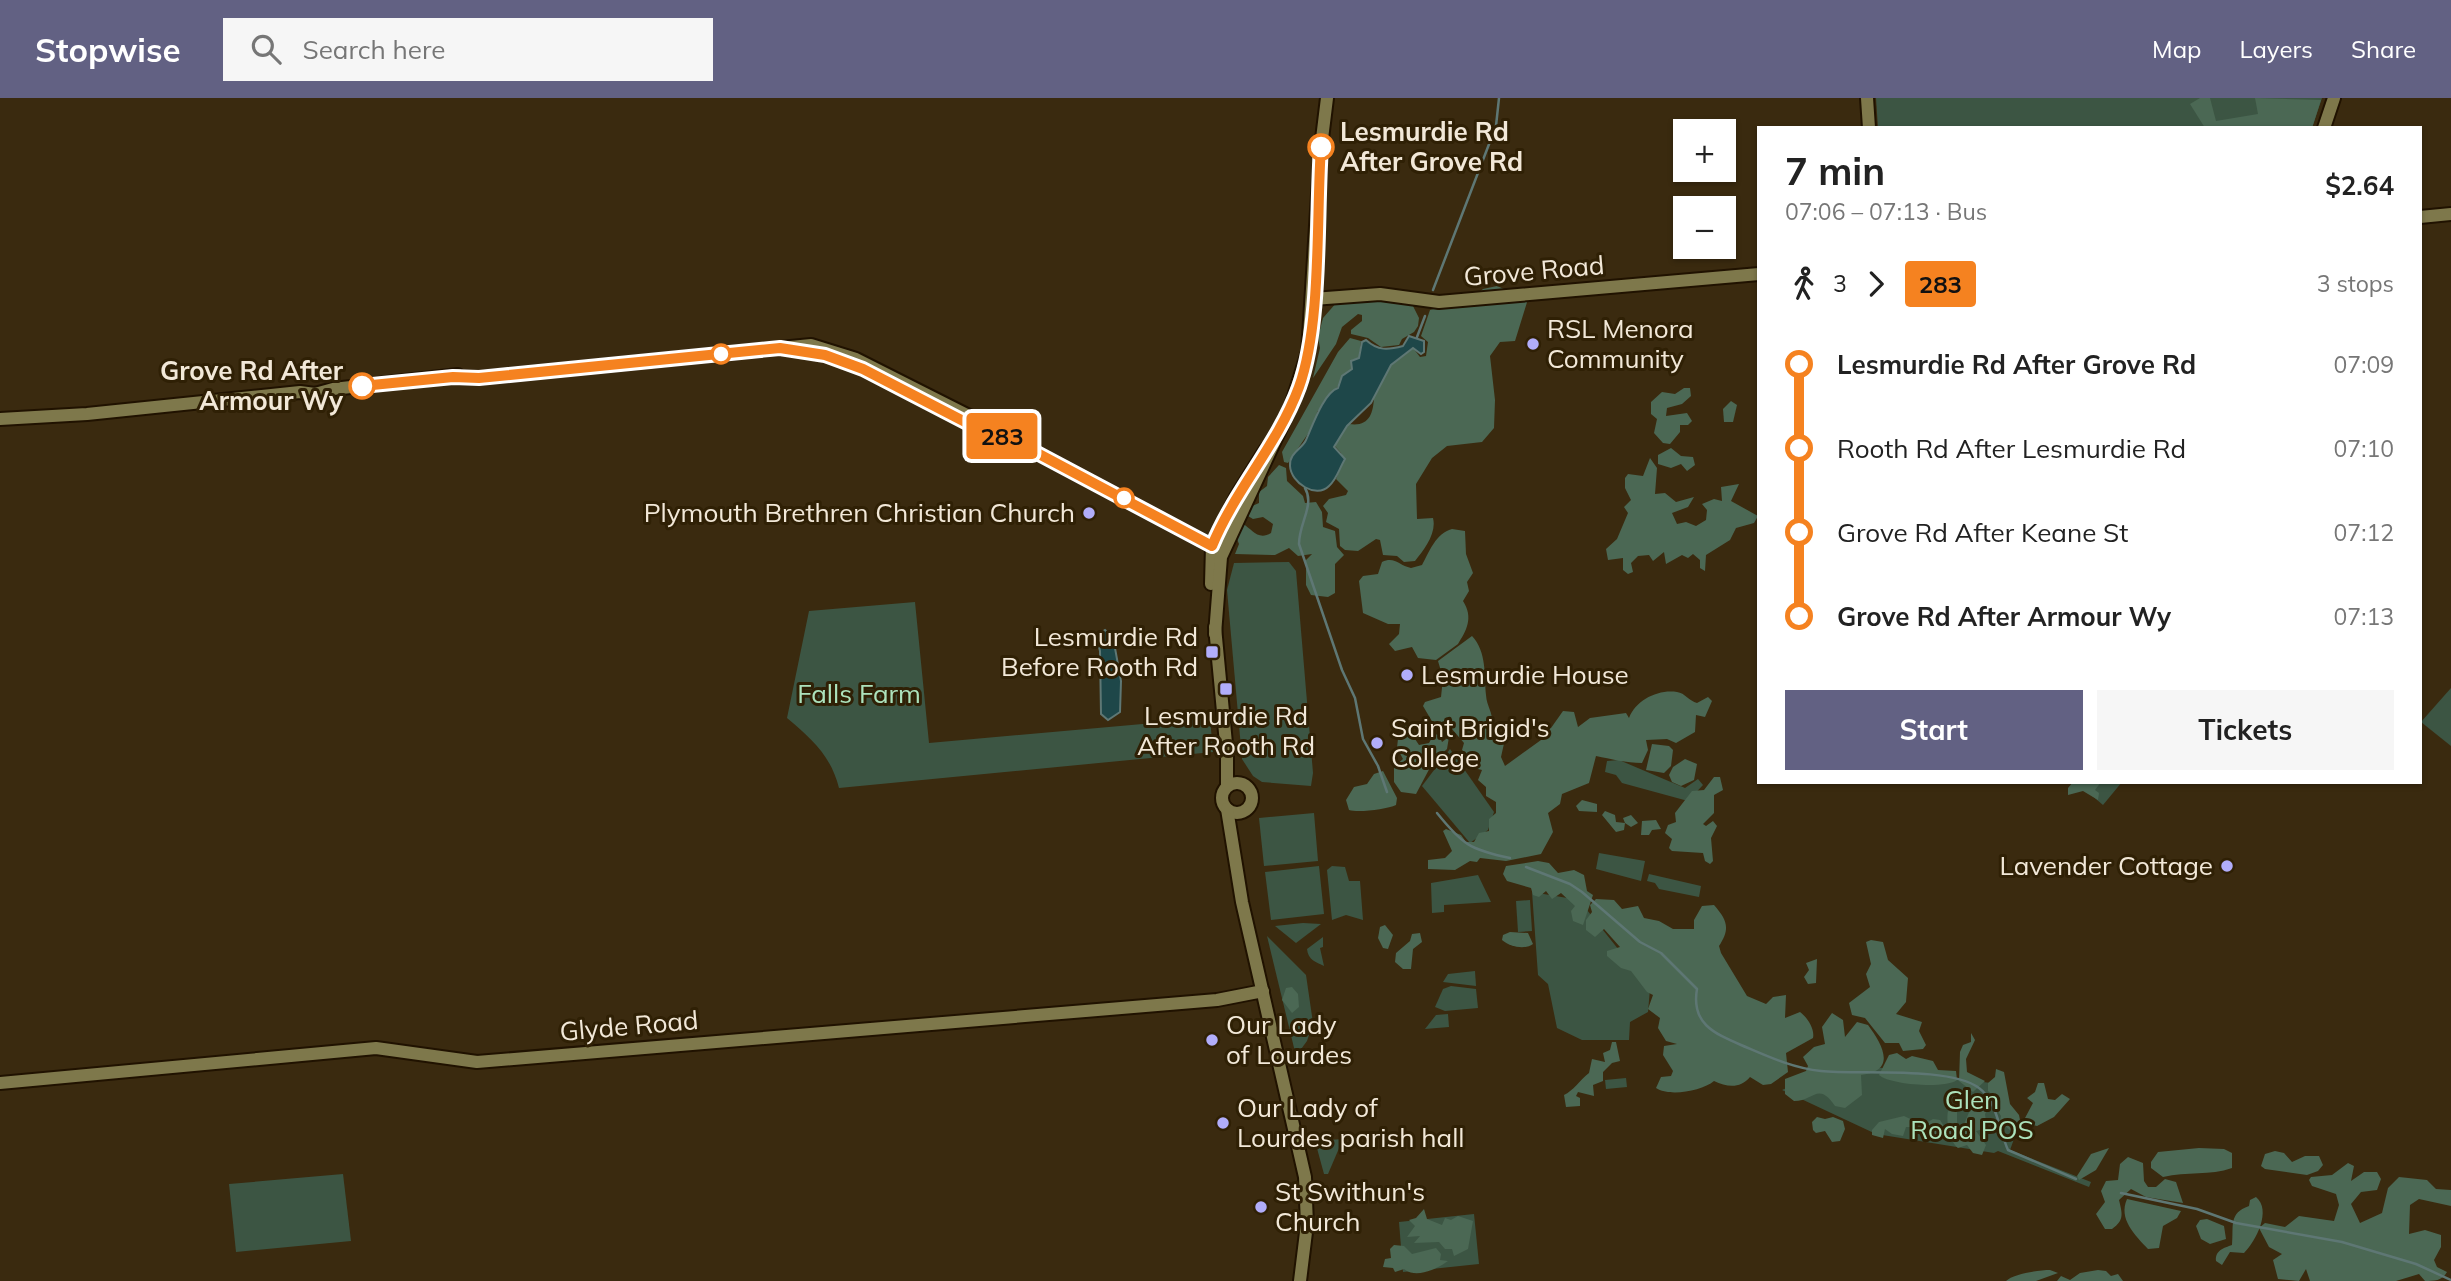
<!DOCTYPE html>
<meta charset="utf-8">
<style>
body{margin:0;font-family:Mulish,sans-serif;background:#f6f6f6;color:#222;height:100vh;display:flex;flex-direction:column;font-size:26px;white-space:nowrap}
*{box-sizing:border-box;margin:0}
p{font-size:23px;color:#767676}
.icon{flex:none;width:38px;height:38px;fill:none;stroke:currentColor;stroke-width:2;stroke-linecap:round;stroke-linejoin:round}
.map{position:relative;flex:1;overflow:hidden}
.side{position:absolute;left:1757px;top:28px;width:665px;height:658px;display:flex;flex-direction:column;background:#fff;border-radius:0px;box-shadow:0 2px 5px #0004}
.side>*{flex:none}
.badge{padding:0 14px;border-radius:5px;font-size:24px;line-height:46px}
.controls{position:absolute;left:1673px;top:21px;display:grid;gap:14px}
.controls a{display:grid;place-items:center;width:63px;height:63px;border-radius:0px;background:#fff;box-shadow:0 2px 5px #0004;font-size:35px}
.map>.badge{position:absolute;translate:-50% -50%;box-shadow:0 0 0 4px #fff}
.legs{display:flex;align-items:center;gap:10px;height:77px;padding:0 28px;font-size:23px}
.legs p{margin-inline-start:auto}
.head{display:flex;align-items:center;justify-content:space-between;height:119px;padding:0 28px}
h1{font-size:38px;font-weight:700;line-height:52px}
.button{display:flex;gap:14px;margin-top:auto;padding:14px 28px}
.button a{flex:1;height:80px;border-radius:0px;background:#626183;color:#fff;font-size:28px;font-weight:700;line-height:80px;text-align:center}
.button a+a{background:#f6f6f6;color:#222}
ul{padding:0 28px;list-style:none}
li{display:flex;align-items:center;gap:24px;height:84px;font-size:26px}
li i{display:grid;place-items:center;width:10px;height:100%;margin:0 9px;background:currentColor}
li i::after{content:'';width:18px;height:18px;margin:-9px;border:5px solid;border-radius:50%;background:#fff}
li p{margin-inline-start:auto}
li:first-child i{background:linear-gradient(#0000 50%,currentColor 0)}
li:last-child i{background:linear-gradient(currentColor 50%,#0000 0)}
header{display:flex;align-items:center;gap:42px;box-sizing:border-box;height:98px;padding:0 35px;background:#626183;color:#fff}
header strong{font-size:33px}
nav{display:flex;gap:38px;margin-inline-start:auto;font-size:24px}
.search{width:490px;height:63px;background:#f6f6f6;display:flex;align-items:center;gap:18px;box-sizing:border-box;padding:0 24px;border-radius:0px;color:#767676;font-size:26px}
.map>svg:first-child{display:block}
</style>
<header>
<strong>Stopwise</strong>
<div class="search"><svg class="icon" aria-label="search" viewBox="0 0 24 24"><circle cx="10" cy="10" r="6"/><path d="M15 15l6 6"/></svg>Search here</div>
<nav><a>Map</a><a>Layers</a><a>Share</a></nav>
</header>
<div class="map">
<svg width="2451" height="1183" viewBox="0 0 2451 1183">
<rect width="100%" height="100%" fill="#3a2a0f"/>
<g fill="#3c5543">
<polygon points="1876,0 2322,0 2312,30 1878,30"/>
<polygon points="1289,464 1296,473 1313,675 1311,688 1262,684 1253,678 1242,661 1227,492 1234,465"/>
<path d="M915,504L929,645L1210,620L1213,654L839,690C831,658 812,641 787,620L809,513Z"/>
<polygon points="2451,590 2451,648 2421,624"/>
<polygon points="1450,651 1494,714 1488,732 1470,745 1422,688"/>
<polygon points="1619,662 1685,690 1698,681 1703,687 1688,703 1622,685 1616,677 1605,674 1607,663"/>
<polygon points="2076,684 2122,684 2103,707"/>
<polygon points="1314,715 1318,763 1264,768 1259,720"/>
<polygon points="1599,755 1645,763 1641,783 1596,771"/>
<polygon points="1319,768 1324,816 1271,822 1265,774"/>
<polygon points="1332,768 1345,769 1349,783 1360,783 1363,822 1346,817 1332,822 1327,772"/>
<polygon points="1649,776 1701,788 1699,799 1659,791 1655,785 1647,783"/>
<polygon points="1478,777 1491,804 1444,807 1444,814 1432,815 1431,785"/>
<polygon points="1532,794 1579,802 1650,891 1648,914 1630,924 1629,942 1582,942 1557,930 1548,886 1538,877"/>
<polygon points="1530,802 1532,833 1518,834 1516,803"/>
<polygon points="1303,825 1321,826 1296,845 1275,828"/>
<polygon points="1267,838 1306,877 1313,925 1307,943 1296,958"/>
<path d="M1323,839V849L1320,850L1324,868C1316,864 1308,862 1307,851Z"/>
<polygon points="1475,873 1476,888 1443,884 1448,876"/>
<polygon points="1451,888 1476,891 1478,910 1445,913 1435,909 1443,891"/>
<polygon points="1448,916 1449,929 1425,931 1436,917"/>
<polygon points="1868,968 2005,987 2014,1041 2010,1052 2091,1084 2089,1089 1998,1053 1994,1055 1876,1036 1782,992 1823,974"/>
<polygon points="1626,980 1627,989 1606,991 1605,982"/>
<polygon points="1343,1041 1328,1076 1324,1076 1315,1043"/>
<polygon points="343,1076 351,1143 236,1154 229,1086"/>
<polygon points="1474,1116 1479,1166 1403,1174 1399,1124"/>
</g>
<g fill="#4b6854">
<polygon points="2200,0 2210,0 2216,23 2258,16 2255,0 2321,2 2312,30 2205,30 2190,6"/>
<path d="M1497,188L1528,201L1515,243L1500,244L1490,258L1495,302L1494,330L1482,344L1447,348L1432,360L1416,386L1417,421L1433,420C1437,435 1424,452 1415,463L1404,464L1397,458L1383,457L1380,442L1376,441L1358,453L1345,452L1340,448L1339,431L1326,424L1328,415L1323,408L1329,401L1346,397L1348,393L1336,381L1343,364L1341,355L1334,347L1349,326C1369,329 1373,316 1374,300C1375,294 1380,285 1383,280C1389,266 1402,257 1413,250L1420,259L1426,258L1428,244L1421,238L1430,212L1473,200L1483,191Z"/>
<polygon points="1361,201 1406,203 1413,208 1419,220 1418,228 1414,234 1402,241 1399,247 1381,249 1368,240 1351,236 1351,232 1362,223 1362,217 1358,216 1342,229 1336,246 1313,280 1320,250 1318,239 1323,220 1337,204"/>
<polygon points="1350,240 1361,243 1359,260 1352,262 1352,271 1317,314 1316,324 1288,365 1284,364 1282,354 1338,254"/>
<polygon points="1684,290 1690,290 1691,298 1682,306 1667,310 1666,318 1687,315 1692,323 1688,327 1680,327 1680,334 1670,346 1663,345 1654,335 1657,321 1651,316 1651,304 1662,294 1675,296"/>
<polygon points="1731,303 1737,307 1733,324 1724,324 1723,311"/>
<polygon points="1671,350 1681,358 1693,359 1695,367 1687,373 1681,366 1671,370 1658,366 1658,357"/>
<polygon points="1650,360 1657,370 1655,396 1665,395 1676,404 1694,399 1688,409 1672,415 1677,426 1686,424 1696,428 1706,422 1707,412 1702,406 1714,401 1722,403 1721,389 1739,386 1731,403 1758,418 1754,425 1736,430 1730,442 1706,457 1705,473 1700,470 1700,462 1693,456 1688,460 1682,457 1666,466 1664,454 1653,463 1649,457 1638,458 1631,465 1633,474 1628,476 1623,472 1623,460 1608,462 1606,451 1617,441 1628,415 1624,409 1631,402 1625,390 1625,380 1628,376 1643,378"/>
<path d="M1279,367L1286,370L1287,383L1303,398L1305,405L1316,404L1322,414L1323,429L1335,433L1337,449L1344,457L1335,466V495L1328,499L1311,497L1306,487V462L1312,456L1298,458L1289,450L1275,457L1235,456L1239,446L1237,441L1240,427L1243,426C1252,431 1258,443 1271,435L1273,426L1263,419L1253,421L1248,418L1250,409L1259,405V394L1267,388L1268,379Z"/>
<path d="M1452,431L1465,433L1466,456L1473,475L1467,484L1469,493L1463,503C1474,520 1466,533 1458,546L1436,562L1418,560L1412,549L1395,553L1389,546L1399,536L1400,526H1388L1363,515L1359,483L1363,478L1378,476L1382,464C1395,458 1399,468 1411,470L1422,467C1429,454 1436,435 1452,431Z"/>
<path d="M1472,538C1487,554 1484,577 1486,597C1487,611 1495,615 1492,635L1505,641L1501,659L1505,668L1541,642L1542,634L1551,630L1563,613L1574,614L1578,629L1590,620L1626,615L1629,620C1636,602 1658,591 1677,594C1685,595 1689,603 1697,605L1708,599L1712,603L1705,619L1696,617L1695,634L1676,645L1667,641L1646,642L1648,652L1642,665C1626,665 1611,661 1596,658L1589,685L1562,696L1560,706L1548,715L1553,734L1541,756L1506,763L1480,760L1477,764L1470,763L1455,772L1428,771V762L1445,760L1452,753L1443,733L1446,731L1461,737L1466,744H1474L1479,735L1489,733V721L1496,715V704L1486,698V689L1478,682L1482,672L1467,668L1466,662L1469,658L1462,652L1464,645L1446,624L1433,625L1423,608L1425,604L1441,599L1443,580L1438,563Z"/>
<polygon points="1405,626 1419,647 1429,645 1434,636 1439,637 1442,644 1449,639 1447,651 1433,664 1416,696 1401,694 1394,684 1394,669 1403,661 1397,650 1399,631"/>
<polygon points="1652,646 1669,648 1673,652 1671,668 1664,675 1646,672"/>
<polygon points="1685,661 1697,666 1694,682 1681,688 1672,684 1669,677 1673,669"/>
<path d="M1383,673L1397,700L1396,707C1387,711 1359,715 1349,712L1346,702L1354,689L1367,686L1374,676Z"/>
<polygon points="1714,679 1720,679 1723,692 1714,697 1714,715 1703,726 1706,728 1713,723 1717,728 1711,740 1713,763 1710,766 1705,763 1703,755 1672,753 1669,750 1672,741 1665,735 1668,727 1676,724 1675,715 1692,693 1704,692"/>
<polygon points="2073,684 2101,684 2095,692 2099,695 2098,702 2083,693 2068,697 2068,690"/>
<polygon points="1582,702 1597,706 1597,714 1579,713 1576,708"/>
<polygon points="1605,713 1615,717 1616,724 1625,725 1623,720 1631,717 1638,725 1631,729 1625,725 1624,732 1616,734 1602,717"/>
<polygon points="1656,722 1661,731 1652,732 1649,737 1641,737 1642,723"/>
<polygon points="1538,763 1549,765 1558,775 1574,772 1584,777 1587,793 1593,797 1583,827 1573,823 1571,813 1575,808 1561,795 1552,801 1546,793 1539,799 1533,797 1531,790 1507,783 1503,776 1506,768"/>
<path d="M1596,801L1614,802L1622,811L1638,808L1644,820L1659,823L1673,831H1694V822L1702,808L1714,807C1728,823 1730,831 1719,848L1721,855L1747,898L1766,906L1773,899L1786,897L1785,920L1800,914C1807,919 1815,931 1813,940L1786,955L1788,974L1771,986L1763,987L1750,979C1740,991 1727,989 1714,983C1702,993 1669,999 1656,990L1661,979L1671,978L1673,973L1663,957L1664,948L1677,946L1666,943L1658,930L1660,920L1648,911L1653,897L1647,894L1631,873L1621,870L1607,858V853L1620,849L1604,831L1595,839L1586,832V822L1592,814L1590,807Z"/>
<polygon points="1385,827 1393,837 1388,851 1383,850 1378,840 1380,829"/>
<path d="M1510,834L1528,835L1533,846C1525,852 1510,849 1502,842L1503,837Z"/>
<polygon points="1420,835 1422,844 1413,851 1411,871 1403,871 1395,864 1396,855 1410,843 1412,836"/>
<polygon points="1871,842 1883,844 1888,862 1908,880 1906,904 1896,916 1922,924 1919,933 1926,947 1923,951 1903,953 1899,945 1885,945 1865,920 1852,917 1849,905 1870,889 1866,876 1871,866 1866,844"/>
<polygon points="1817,861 1816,885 1808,886 1804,879 1809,872 1806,865"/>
<polygon points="1292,889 1298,896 1299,909 1292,915 1282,902 1286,890"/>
<path d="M1832,915L1843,922L1845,939L1857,924L1868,927C1882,946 1898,973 1861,977L1862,997L1845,1010L1835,1008C1818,983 1814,1003 1794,1003L1785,996V981L1806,973L1808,968L1803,959L1814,949L1825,946L1822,929Z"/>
<polygon points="1971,935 1975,942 1966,961 1967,974 1985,983 1973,994 1959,983 1960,954 1963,947 1971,944"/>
<path d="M1612,944H1616L1620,963L1612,965L1603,974V983L1593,987L1594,998L1578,994L1576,998L1580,1000V1008L1566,1009L1564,997C1573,993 1580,982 1589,975L1592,961L1605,964L1603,955L1610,952Z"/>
<path d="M1897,955L1906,961L1912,958L1933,963L1938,972L1956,973L1957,982C1946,991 1890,987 1879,977L1889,957Z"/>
<polygon points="1996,971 2004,974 2010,1006 2019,1017 2021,1027 2015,1036 2000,1024 2001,1018 1994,1007 1996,1000 1988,993 1988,985 1995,979"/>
<polygon points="2038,985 2044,985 2048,1001 2055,1002 2062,996 2070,1001 2054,1019 2037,1028 2025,1025 2025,1020 2033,1005 2027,1000 2035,994"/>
<path d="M1982,1003L1989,1009L1985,1016L1987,1030L1976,1033L1986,1047L1982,1057L1973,1055L1967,1047L1958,1050C1949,1043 1946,1023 1948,1013L1957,1014V1027L1962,1031L1970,1012Z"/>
<polygon points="1904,1018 1923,1027 1933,1021 1940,1022 1947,1033 1945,1040 1923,1034 1915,1036 1910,1029 1906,1029 1903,1038 1892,1036 1885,1031 1883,1040 1872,1037 1872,1032 1879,1024"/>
<polygon points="1817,1019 1825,1021 1833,1019 1843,1023 1845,1031 1840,1043 1832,1044 1825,1033 1816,1035 1813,1032 1812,1024"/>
<polygon points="2109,1050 2096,1072 2079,1082 2077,1078 2091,1056"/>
<path d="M2199,1050L2224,1051L2232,1055V1070C2210,1078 2187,1073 2163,1079L2151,1070V1064L2158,1054Z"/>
<polygon points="2275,1053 2284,1055 2292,1064 2305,1058 2319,1058 2323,1067 2318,1073 2307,1077 2265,1071 2261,1068 2265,1056"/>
<path d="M2128,1059L2143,1065L2144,1083L2148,1089H2156L2165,1081L2176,1084L2183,1105L2146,1099L2131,1091L2119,1102C2122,1115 2125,1122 2112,1131H2105L2096,1116L2105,1104L2101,1093L2106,1083L2118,1082L2120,1066Z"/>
<path d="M2348,1065L2354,1068L2351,1083L2364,1074H2377L2381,1081L2377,1092L2361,1094L2351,1106L2360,1125L2382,1115L2388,1090L2399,1079L2427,1082L2436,1091L2451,1092V1108L2419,1101L2410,1107L2409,1136L2425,1132L2441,1137V1149L2434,1162L2437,1169L2447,1174C2442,1183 2434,1183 2425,1183L2419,1176L2396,1183H2310L2306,1171L2299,1183L2278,1181L2273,1162L2282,1156L2269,1149L2259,1130L2265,1125L2285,1129L2299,1118L2334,1123L2339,1107L2336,1096L2312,1088L2309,1082L2311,1079L2332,1077Z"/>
<path d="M2256,1099C2272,1112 2256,1143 2244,1155L2230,1154L2222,1167L2216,1163C2215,1152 2224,1150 2232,1147C2234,1129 2228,1115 2249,1108L2250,1102Z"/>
<path d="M2127,1101L2181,1113L2177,1120L2163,1128L2159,1150L2148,1151C2135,1137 2118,1121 2127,1101Z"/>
<polygon points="1424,1111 1427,1121 1442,1127 1445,1120 1451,1122 1458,1118 1473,1123 1468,1151 1454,1158 1452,1151 1445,1151 1439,1144 1414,1145 1420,1138 1407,1139 1415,1128 1409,1122 1416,1120"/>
<polygon points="2207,1121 2224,1128 2226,1141 2210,1146 2201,1141 2196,1128 2200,1122"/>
<path d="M1394,1147L1404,1148L1412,1156L1436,1150L1441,1156L1440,1162L1448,1163C1437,1171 1416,1181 1404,1171L1395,1174L1393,1170L1383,1169L1385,1161L1391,1160L1390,1151Z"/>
<path d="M2050,1172L2058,1175L2036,1183H2006C2013,1176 2039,1172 2050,1172Z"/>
<polygon points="2098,1172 2106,1173 2111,1178 2118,1176 2123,1183 2057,1183 2061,1178 2070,1182 2080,1175"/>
</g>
<g fill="#1e4749" stroke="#5e7774" stroke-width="2">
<path d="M1409,238L1424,243V254L1421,256L1413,250L1391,267L1371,305L1347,328L1334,349L1345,361C1339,371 1337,381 1329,388C1316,401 1291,385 1290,368C1289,355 1302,351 1306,342C1312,329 1324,294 1338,290L1342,278L1352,271L1351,263L1359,260L1362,244L1366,242C1378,253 1388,252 1403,248Z"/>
<polygon points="1105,532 1113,539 1121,583 1120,614 1108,622 1101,616 1100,553 1096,538"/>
</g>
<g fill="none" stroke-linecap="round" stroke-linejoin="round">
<g stroke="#5e7774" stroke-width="2.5">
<polyline points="1433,192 1496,28 1499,0"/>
<polyline points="1417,239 1425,218"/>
<path d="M1305,390C1315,407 1299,425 1299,446L1342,572L1355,600L1363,641L1378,668L1387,694"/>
<path d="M1437,715C1462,746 1470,752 1510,760"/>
<path d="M1526,769L1570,786L1582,794L1640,844L1661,855L1697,891C1691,925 1713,935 1741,947C1767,958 1792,970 1821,973C1858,977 1950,968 1979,990C1997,1003 1999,1032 2008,1052L2076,1081"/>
<polyline points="2121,1095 2197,1111 2236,1125 2342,1144 2416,1166 2451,1182"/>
</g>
<defs>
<g id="secondary">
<polyline points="1867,0 1869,30"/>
<polyline points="2324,30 2334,0"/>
<polyline points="2420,119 2451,116"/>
<polyline points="1313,201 1380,196 1439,204 1759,176"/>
<polyline points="453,279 479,280 811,247 856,261 973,320 981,329"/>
<polyline points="0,321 87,316 300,294 315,296 333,291 458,277"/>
<polyline points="974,327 1037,355 1212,448 1224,449"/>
<polyline points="1211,486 1212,448 1236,399 1266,351"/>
<polyline points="1215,529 1227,656 1227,688"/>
<polyline points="1215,536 1221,459 1291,308 1308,254 1321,49 1327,0"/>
<circle cx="1237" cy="700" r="15"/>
<polyline points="1227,711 1242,804 1305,1079 1307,1126 1300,1183"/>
<polyline points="0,985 376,950 477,964 1217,902 1263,893"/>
</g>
</defs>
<use href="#secondary" stroke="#201200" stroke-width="16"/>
<use href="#secondary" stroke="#7e784b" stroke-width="12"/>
</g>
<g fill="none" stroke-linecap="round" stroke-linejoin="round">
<defs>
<path id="line-1" d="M362,288L453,279L479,280L780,250L825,257L863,271L971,327L1037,355L1212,448C1235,392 1278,346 1299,289C1322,225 1316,119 1321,49"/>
</defs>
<use href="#line-1" stroke="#fff" stroke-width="16"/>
<use href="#line-1" stroke="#f58220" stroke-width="10"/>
</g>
<g fill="#fff" stroke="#f58220" stroke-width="3.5">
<circle cx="1321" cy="49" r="12"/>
<circle cx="721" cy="256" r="9"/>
<circle cx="362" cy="288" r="12"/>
<circle cx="1124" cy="400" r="9"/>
</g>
<g fill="#b1adfa" stroke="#2f2005" stroke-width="2.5">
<circle cx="1533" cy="246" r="7"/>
<circle cx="1089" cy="415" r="7"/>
<rect x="1205" y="547" width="14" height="14" rx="3.5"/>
<circle cx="1407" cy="577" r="7"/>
<rect x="1219" y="584" width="14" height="14" rx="3.5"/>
<circle cx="1377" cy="645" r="7"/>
<circle cx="2227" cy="768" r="7"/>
<circle cx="1212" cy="942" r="7"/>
<circle cx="1223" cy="1025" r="7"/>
<circle cx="1261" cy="1109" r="7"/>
</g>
<g text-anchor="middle" stroke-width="6" stroke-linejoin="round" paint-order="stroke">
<g font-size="26" font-weight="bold" fill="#f2e8d8" stroke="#2f2005" text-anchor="start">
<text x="1340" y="43">Lesmurdie Rd<tspan x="1340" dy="30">After Grove Rd</tspan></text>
<text x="343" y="282" text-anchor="end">Grove Rd After<tspan x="343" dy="30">Armour Wy</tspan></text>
</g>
<g font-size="26" fill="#f2e8d8" stroke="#2f2005">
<text transform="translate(1534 173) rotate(-5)" y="9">Grove Road</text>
<text transform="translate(629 928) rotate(-5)" y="9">Glyde Road</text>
</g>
<g font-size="26" fill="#f2e8d8" stroke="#2f2005" text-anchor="start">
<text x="1547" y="240">RSL Menora<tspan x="1547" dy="30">Community</tspan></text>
<text x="1075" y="424" text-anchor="end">Plymouth Brethren Christian Church</text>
<text x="1198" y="548" text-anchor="end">Lesmurdie Rd<tspan x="1198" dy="30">Before Rooth Rd</tspan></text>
<text x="1421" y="586">Lesmurdie House</text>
<text x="1226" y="627" text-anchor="middle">Lesmurdie Rd<tspan x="1226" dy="30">After Rooth Rd</tspan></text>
<text x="1391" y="639">Saint Brigid's<tspan x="1391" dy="30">College</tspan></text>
<text x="2213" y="777" text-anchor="end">Lavender Cottage</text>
<text x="1226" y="936">Our Lady<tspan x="1226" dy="30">of Lourdes</tspan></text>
<text x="1237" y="1019">Our Lady of<tspan x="1237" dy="30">Lourdes parish hall</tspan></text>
<text x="1275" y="1103">St Swithun's<tspan x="1275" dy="30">Church</tspan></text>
</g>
<g font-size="26" fill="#ace2bc" stroke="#2f2005">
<text x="859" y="605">Falls Farm</text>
<text x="1972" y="1011">Glen<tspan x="1972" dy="30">Road POS</tspan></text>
</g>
</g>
</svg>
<div class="controls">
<a>+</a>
<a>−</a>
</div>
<b class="badge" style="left:1002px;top:338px;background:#f58220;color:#111">283</b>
<section class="side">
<div class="head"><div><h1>7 min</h1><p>07:06 – 07:13 · Bus</p></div><b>$2.64</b></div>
<div class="legs"><svg class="icon" aria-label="walk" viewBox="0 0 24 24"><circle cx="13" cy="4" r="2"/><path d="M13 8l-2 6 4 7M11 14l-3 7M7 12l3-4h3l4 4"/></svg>3<svg class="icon" aria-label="forward" viewBox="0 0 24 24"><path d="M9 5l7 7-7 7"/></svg><b class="badge" style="background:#f58220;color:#111">283</b><p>3 stops</p></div>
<ul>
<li><i style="color:#f58220"></i><b>Lesmurdie Rd After Grove Rd</b><p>07:09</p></li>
<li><i style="color:#f58220"></i><span>Rooth Rd After Lesmurdie Rd</span><p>07:10</p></li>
<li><i style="color:#f58220"></i><span>Grove Rd After Keane St</span><p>07:12</p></li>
<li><i style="color:#f58220"></i><b>Grove Rd After Armour Wy</b><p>07:13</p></li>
</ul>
<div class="button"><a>Start</a><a>Tickets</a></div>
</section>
</div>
